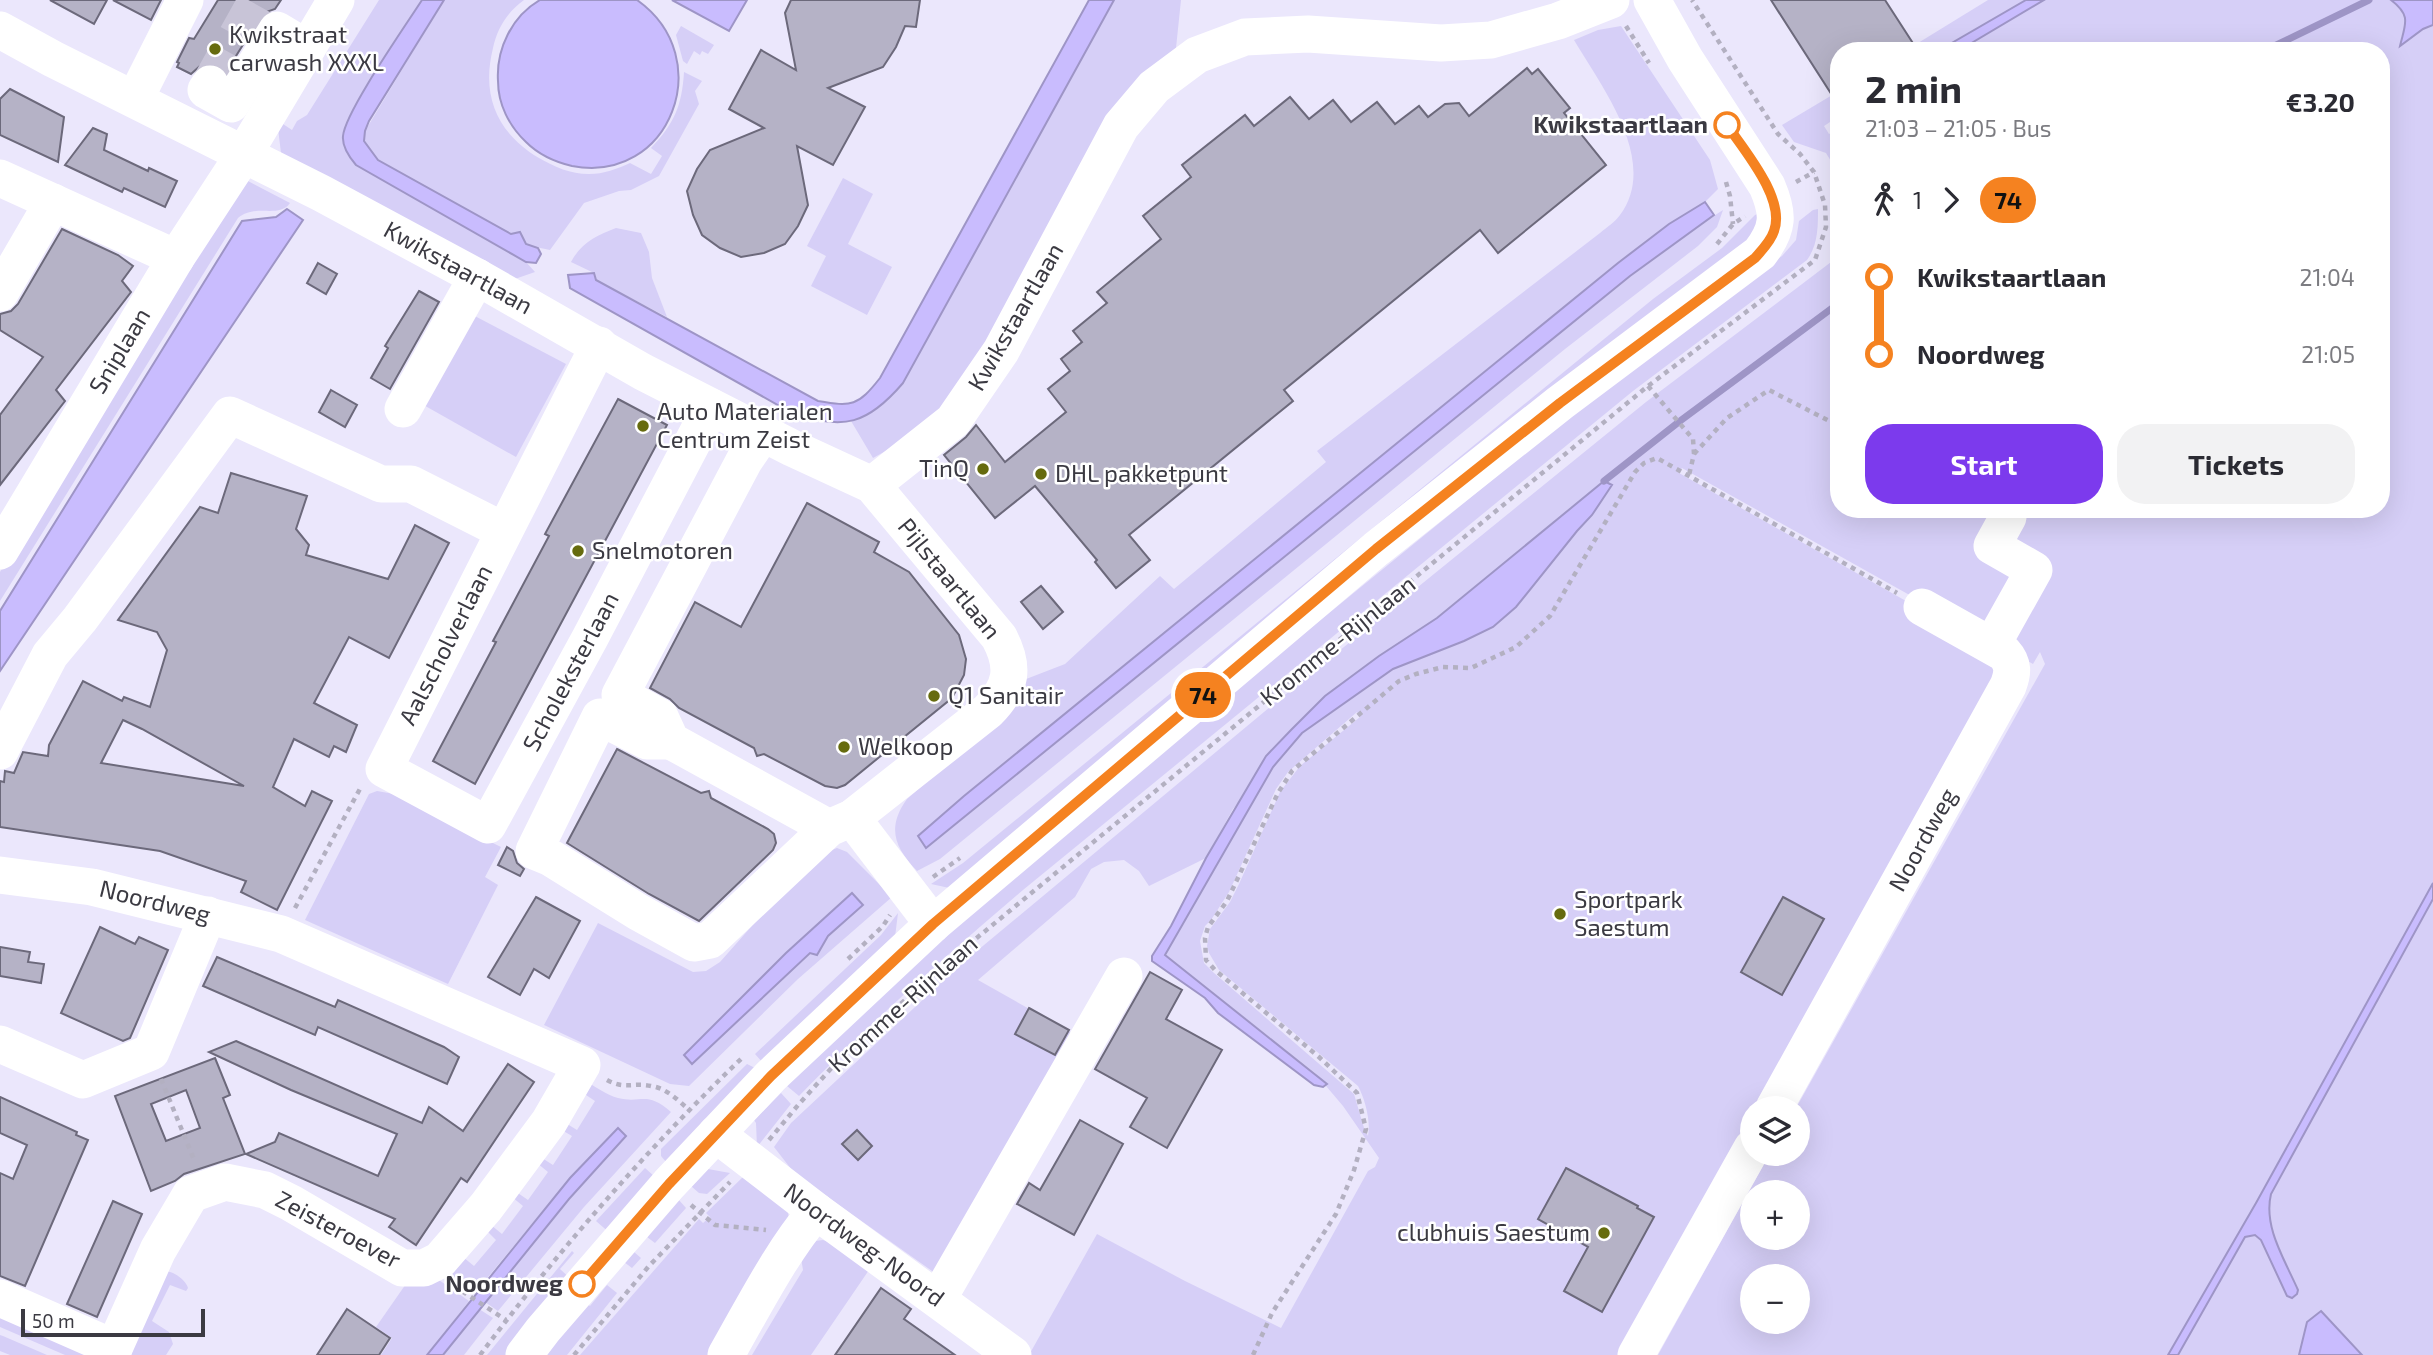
<!DOCTYPE html>
<meta charset="utf-8">
<style>
body{margin:0;font-family:"Exo 2",sans-serif;background:#f2f2f3;color:#2b2b33;height:100vh;display:flex;flex-direction:column;font-size:26px;white-space:nowrap}
*{box-sizing:border-box;margin:0}
p{font-size:23px;color:#7c7c81}
.icon{flex:none;width:38px;height:38px;fill:none;stroke:currentColor;stroke-width:2;stroke-linecap:round;stroke-linejoin:round}
.map{position:relative;flex:1;overflow:hidden}
.side{position:absolute;left:1830px;top:42px;width:560px;height:476px;display:flex;flex-direction:column;background:#fff;border-radius:28px;box-shadow:0 7px 28px #0002}
.side>*{flex:none}
.badge{padding:0 14px;border-radius:23px;font-size:24px;line-height:46px}
.fabs{position:absolute;left:1740px;top:1096px;display:grid;gap:14px}
.fabs a{display:grid;place-items:center;width:70px;height:70px;border-radius:50%;background:#fff;box-shadow:0 7px 28px #0002;font-size:35px}
.scale{position:absolute;left:21px;bottom:18px;width:184px;box-sizing:border-box;padding-left:7px;border:4px solid #3b3a42;border-top:0;font-size:19px;line-height:24px;white-space:nowrap;color:#3b3a42;-webkit-text-stroke:5px #fff;paint-order:stroke}
.map>.badge{position:absolute;translate:-50% -50%;box-shadow:0 0 0 4px #fff}
.legs{display:flex;align-items:center;gap:10px;height:77px;padding:0 35px;font-size:23px}
.legs p{margin-inline-start:auto}
.head{display:flex;align-items:center;justify-content:space-between;height:119px;padding:0 35px}
h1{font-size:38px;font-weight:700;line-height:52px}
.cta{display:flex;gap:14px;margin-top:auto;padding:14px 35px}
.cta a{flex:1;height:80px;border-radius:28px;background:#7c3aed;color:#fff;font-size:28px;font-weight:700;line-height:80px;text-align:center}
.cta a+a{background:#f2f2f3;color:#2b2b33}
ul{padding:0 35px;list-style:none}
li{display:flex;align-items:center;gap:24px;height:77px;font-size:26px}
li i{display:grid;place-items:center;width:10px;height:100%;margin:0 9px;background:currentColor}
li i::after{content:'';width:18px;height:18px;margin:-9px;border:5px solid;border-radius:50%;background:#fff}
li p{margin-inline-start:auto}
li:first-child i{background:linear-gradient(#0000 50%,currentColor 0)}
li:last-child i{background:linear-gradient(currentColor 50%,#0000 0)}
.map>svg:first-child{display:block}
</style>
<div class="map">
<svg width="2433" height="1355" viewBox="0 0 2433 1355">
<rect width="100%" height="100%" fill="#ebe7fc"/>
<g fill="#d6cff7" fill-rule="evenodd">
<polygon points="379,0 422,0 352,112 356,165 526,262 535,272 509,281 281,153 277,120 292,130 297,121 307,115"/>
<path d="M444,0H524C507,12 497,29 493,48C481,96 497,133 539,158C555,167 570,174 589,174C604,174 617,169 630,163L651,174L662,156L651,148C674,124 682,106 684,72L702,81L695,91L699,104L659,176L631,190L619,191L584,203L550,250L526,245L520,232L511,234L378,160L364,141L365,131Z"/>
<path d="M1114,0H1181L1176,48L967,384C939,412 909,440 873,458L851,421L867,415L903,383Z"/>
<polygon points="1988,0 2026,0 1938,51 1905,51"/>
<path d="M2044,0H2391C2412,16 2404,23 2400,45L2423,29L2433,25V1355H2362L2321,1311L2308,1322L2299,1355H1658L1770,1153H1797V1108H1796L2045,664L2040,652L2033,664L1682,468L1679,473L2007,658L1756,1108H1752V1116L1620,1355H1029L1097,1234L1185,1281L1281,1328L1368,1171L1375,1167L1379,1158L1343,1106L1315,1073L1165,955L1273,767L1302,733L1393,669L1464,641L1493,627L1592,515L1612,485L1604,481L1437,618L1379,656L1325,696L1233,809L1206,858L1149,886L1139,871L1124,860L1104,862L1091,869L1075,897L978,980L1079,1037L942,1278L795,1174L774,1147L791,1123L960,965L1270,707L1646,402L1839,256V509H2382V51H1958ZM1357,712L1360,717L1300,766L1280,792L1239,884L1230,902L1210,929L1207,946L1209,953L1219,970L1358,1086C1365,1099 1371,1121 1368,1136L1364,1128L1354,1094L1214,973L1204,963L1200,941L1205,926L1211,920L1229,892L1276,789L1288,772ZM1752,1192H1797V1237H1752ZM1752,1276H1797V1321H1752Z"/>
<polygon points="681,26 714,45 708,54 702,51 700,55 694,51 687,64 683,61 676,35"/>
<path d="M1621,26L1710,160L1718,189L1705,202L1669,224L1618,263L1486,370L918,836L926,848L1630,276L1689,232L1723,210L1717,227L1698,246L1565,349L940,859L917,871C895,848 886,828 907,799L996,722L1021,681L1065,664L1160,576L1174,589L1326,462L1317,451L1600,233C1607,227 1615,222 1620,215C1660,161 1601,86 1574,40L1598,30Z"/>
<polygon points="1839,91 1839,116 1824,126 1829,134 1839,128 1839,174 1826,153 1794,142 1782,125"/>
<polygon points="843,178 873,194 848,244 892,267 867,315 811,286 826,256 807,246"/>
<path d="M246,180L290,203C279,219 256,203 238,218L0,601V572L229,195Z"/>
<path d="M1818,209C1818,227 1818,245 1807,260L1633,391L1023,890C945,956 870,1023 799,1096L787,1086L815,1049L1063,830L1676,330L1782,256L1796,240L1799,221L1813,210Z"/>
<polygon points="1760,213 1759,231 954,889 931,884 963,863 1653,299 1722,248 1755,215"/>
<path d="M616,228L641,233L649,252L652,278L667,317L596,280L594,273L571,262C581,243 597,235 616,228Z"/>
<polygon points="471,314 566,364 516,457 420,403"/>
<polygon points="377,791 394,794 501,847 485,877 498,885 448,984 305,920 369,794"/>
<polygon points="837,848 847,852 892,897 798,979 689,1086 670,1084 544,1025 598,923 693,972 706,971 720,962 774,901 827,852"/>
<polygon points="898,913 895,937 763,1063 755,1054 881,935"/>
<polygon points="747,1064 757,1069 667,1163 661,1156 661,1149"/>
<path d="M587,1082C596,1087 607,1095 618,1098C642,1104 646,1090 671,1112L584,1207L498,1311L485,1302L596,1168L619,1129L570,1178L474,1294L444,1274L463,1257L474,1266L496,1240L486,1230L491,1225L502,1234L523,1206L512,1197L515,1191L528,1200L548,1172L537,1163L542,1158L553,1165L572,1136L560,1129L564,1122L577,1130L595,1101L586,1095Z"/>
<polygon points="781,1093 791,1104 757,1147 756,1123 754,1120"/>
<polygon points="645,1168 655,1177 611,1234 596,1221"/>
<polygon points="708,1169 730,1173 707,1194 699,1193 691,1186"/>
<polygon points="745,1175 787,1207 789,1219 719,1355 580,1355 699,1219 703,1223 710,1217 706,1213"/>
<polygon points="678,1199 686,1208 655,1243 647,1237 634,1252 641,1258 632,1268 620,1259"/>
<polygon points="823,1240 829,1242 869,1270 811,1355 752,1355 803,1270 801,1258 815,1241"/>
<polygon points="572,1251 574,1253 560,1269 572,1280 511,1355 487,1355"/>
<path d="M165,1271C173,1271 186,1280 188,1288L186,1291L170,1285L152,1321L169,1332L173,1344L166,1355H124Z"/>
<polygon points="436,1278 469,1301 427,1355 381,1355 392,1338 376,1327 408,1281"/>
<polygon points="607,1285 617,1293 567,1355 541,1355 584,1302 590,1306"/>
<polygon points="0,1307 93,1355 65,1355 0,1327"/>
<polygon points="479,1309 493,1318 464,1355 443,1355"/>
<polygon points="0,1335 3,1336 47,1355 10,1355 0,1351"/>
</g>
<g fill="#c9bcfe" stroke="#9e95c6" stroke-width="2">
<path d="M422,0H444L369,121L365,131L364,141L378,160L511,234L520,232L526,244L538,248L541,254L536,263L526,262L356,165C350,158 342,146 343,136C345,112 406,25 422,0Z"/>
<path d="M540,0H637C719,58 670,185 572,166C555,162 539,155 526,142C509,126 498,104 498,81C496,49 512,16 540,0Z"/>
<polygon points="672,0 747,0 729,31"/>
<path d="M1089,0H1114L903,383C868,424 844,431 792,413L570,288L568,275L594,273L596,280L818,401C852,407 858,406 880,378Z"/>
<polygon points="2026,0 2044,0 1958,51 1938,51"/>
<path d="M2391,0H2433V25L2423,29L2400,46C2405,24 2412,16 2391,0Z"/>
<polygon points="1705,202 1714,215 1630,276 926,848 918,836 964,796 1618,263 1669,224"/>
<polygon points="287,209 303,220 0,671 0,611 242,221 276,217"/>
<polygon points="1604,481 1612,485 1592,515 1577,531 1516,607 1493,627 1464,641 1393,669 1302,733 1273,767 1165,955 1327,1084 1323,1087 1314,1085 1218,1013 1205,998 1152,961 1152,956 1171,926 1206,858 1266,756 1291,730 1325,696 1379,656 1437,618"/>
<path d="M2433,883V899L2271,1194C2263,1227 2285,1260 2298,1290L2297,1294L2292,1298L2287,1296L2261,1240L2255,1235L2245,1237L2178,1355H2168L2256,1203Z"/>
<polygon points="852,893 863,905 828,936 817,955 810,953 692,1064 684,1055 786,953"/>
<polygon points="618,1128 626,1136 569,1199 443,1355 427,1355 570,1178"/>
<polygon points="2321,1311 2362,1355 2299,1355 2307,1322"/>
</g>
<g fill="none" stroke-linecap="round" stroke-linejoin="round">
<g stroke="#9e95c6" stroke-width="7">
<polyline points="2264,51 2369,0"/>
<polyline points="1604,481 1680,421 1839,303"/>
</g>
</g>
<g fill="#b5b2c6" stroke="#6c697b" stroke-width="2" fill-rule="evenodd">
<polygon points="50,0 107,0 94,24"/>
<polygon points="113,0 161,0 151,20"/>
<polygon points="218,0 281,0 275,9 266,12 259,19 226,72 221,66 211,63 200,66 191,74 177,67 179,63 177,62 189,38 194,39"/>
<polygon points="791,0 920,0 916,27 905,26 896,47 883,67 828,88 865,107 833,165 797,146 808,205 798,226 785,244 764,253 741,257 720,248 702,235 693,215 687,191 697,169 710,150 764,128 729,109 761,50 796,70 785,13"/>
<polygon points="1771,0 1885,0 1918,51 1839,51 1839,106"/>
<polygon points="1527,68 1532,74 1538,69 1570,108 1564,113 1606,165 1498,253 1480,230 1284,390 1293,401 1129,535 1150,560 1116,588 1095,562 1097,560 1035,486 995,518 944,455 966,437 976,425 1005,462 1066,412 1048,389 1070,371 1061,359 1082,342 1073,331 1107,303 1097,292 1161,239 1143,216 1191,177 1182,165 1245,115 1254,126 1290,97 1309,119 1333,100 1351,122 1377,102 1395,124 1419,106 1428,117 1445,104 1459,103 1469,116"/>
<polygon points="10,89 64,117 58,162 0,135 0,99"/>
<polygon points="93,128 107,134 104,150 148,171 149,168 177,181 165,207 124,188 122,192 65,165"/>
<polygon points="62,229 118,255 133,266 122,281 131,292 56,390 65,401 0,485 0,415 43,357 0,330 0,314 11,311 18,304"/>
<polygon points="318,263 337,274 326,294 307,283"/>
<polygon points="419,291 439,302 390,389 371,378 388,348 385,346"/>
<polygon points="331,390 357,405 345,427 319,412"/>
<polygon points="618,399 667,425 475,784 433,761 496,642 493,641 549,536 545,534"/>
<path d="M231,473L307,496L296,529L309,545L306,555L388,579L415,525L449,543L389,658L349,637L314,703L357,725L346,752L334,746L329,757L294,739L273,787L305,806L312,791L332,801L277,910L241,892L246,881L160,851L0,827V781L4,782L5,771L14,773L23,752L48,756L49,745L83,681L122,701L124,697L150,707L167,650L157,632L118,620L200,507L218,513ZM123,720L142,729L244,786L101,763Z"/>
<polygon points="807,503 879,542 874,552 909,572 959,635 966,659 964,675 952,698 845,785 837,788 825,786 764,754 757,756 754,748 679,708 670,699 650,688 695,602 741,627"/>
<polygon points="1041,586 1063,612 1043,629 1021,602"/>
<polygon points="617,749 701,793 709,791 711,798 768,829 774,834 776,843 773,850 699,921 649,894 567,843"/>
<polygon points="507,847 513,851 517,863 524,869 520,876 498,865"/>
<polygon points="536,897 580,921 549,978 534,969 520,995 488,977"/>
<polygon points="1783,897 1824,919 1782,995 1741,972"/>
<polygon points="100,927 135,944 139,937 168,950 130,1038 123,1041 61,1013"/>
<polygon points="0,947 30,952 28,962 44,964 41,983 0,976"/>
<polygon points="217,957 335,1007 338,1000 444,1047 459,1057 447,1084 318,1027 315,1035 203,986"/>
<polygon points="1150,972 1182,990 1166,1019 1222,1050 1167,1148 1130,1127 1147,1098 1095,1069"/>
<polygon points="1029,1008 1069,1030 1055,1055 1015,1034"/>
<polygon points="236,1041 422,1123 429,1107 463,1131 508,1064 534,1082 467,1182 461,1178 416,1245 389,1227 395,1219 246,1154 275,1142 279,1133 378,1176 397,1134 291,1090 209,1052"/>
<path d="M215,1058L230,1095L223,1098L245,1154L184,1174L175,1181L151,1191L115,1096ZM186,1090L200,1128L166,1141L151,1104Z"/>
<polygon points="0,1097 77,1132 76,1135 88,1140 25,1286 0,1276 0,1173 13,1179 27,1145 0,1133"/>
<polygon points="1080,1120 1123,1144 1074,1235 1017,1204 1029,1183 1040,1190"/>
<polygon points="857,1130 872,1146 858,1160 842,1144"/>
<polygon points="1566,1168 1638,1206 1637,1208 1654,1217 1602,1312 1564,1291 1588,1247 1538,1219"/>
<polygon points="113,1201 142,1214 97,1317 67,1304"/>
<polygon points="881,1288 911,1309 904,1319 955,1355 835,1355"/>
<polygon points="347,1309 390,1338 379,1355 317,1355"/>
</g>
<g fill="none" stroke-linecap="round" stroke-linejoin="round">
<polyline stroke="#c8c4d7" stroke-width="37" stroke-dasharray="37 18" stroke-linecap="butt" points="210,84 257,0"/>
<g stroke="#b3b0c1" stroke-width="4.5" stroke-dasharray="5 5" stroke-linecap="butt">
<polyline points="1626,26 1649,63"/>
<polyline points="1726,182 1730,196 1733,224"/>
<polyline points="1796,182 1814,172"/>
<polyline points="1717,244 1733,224 1745,216"/>
<polyline points="1648,386 1693,439 1694,454 1689,475"/>
<polyline points="1694,454 1727,418 1769,390 1839,426"/>
<polyline points="933,877 960,858"/>
<polyline points="295,908 361,787"/>
<polyline points="848,959 883,926 890,915"/>
<polyline points="161,1079 195,1162"/>
<path d="M607,1080C625,1090 633,1082 651,1086C666,1088 678,1100 689,1110"/>
<polyline points="769,1140 799,1104 845,1053 956,955 1648,386 1815,260 1826,227 1825,205 1814,172 1800,154 1778,134 1692,0"/>
<polyline points="691,1205 715,1225 766,1230"/>
<polyline points="454,1286 506,1320"/>
<path d="M480,1355C559,1250 647,1149 742,1058"/>
<polyline points="574,1355 649,1266 730,1182"/>
<polyline points="1253,1355 1272,1313 1336,1214 1354,1170 1366,1129 1357,1093 1319,1057 1215,970 1206,960 1205,938 1208,927 1227,901 1278,793 1292,771 1399,681 1416,674 1443,667 1471,668 1516,647 1550,616 1635,472 1644,463 1657,458 1897,593"/>
</g>
<g stroke="#fff" stroke-width="37">
<path d="M0,30L53,59L321,193L477,277L643,372L792,448L872,485L999,637C1015,667 1012,687 988,711L852,818L829,828L710,940L694,943L638,912L551,858L534,851L600,717L647,741H671"/>
<polyline points="210,84 206,90 231,104 277,30 307,48"/>
<polyline points="135,99 185,0"/>
<polyline points="0,178 176,258"/>
<polyline points="0,293 53,202"/>
<polyline points="599,345 384,769 488,825 590,638 711,407"/>
<polyline points="403,409 477,277"/>
<polyline points="763,433 744,461 620,695 660,717 671,741 829,828"/>
<polyline points="872,485 953,421 1001,351 1121,126 1154,87 1197,55 1245,37 1308,34 1441,43 1491,40 1558,21 1611,0"/>
<polyline points="0,551 176,258 244,154 336,0"/>
<polyline points="1992,645 2034,570 1992,546 2008,517"/>
<polyline points="0,751 50,655 80,619 230,415 381,484 411,484 504,531"/>
<polyline points="852,818 933,924"/>
<polyline points="0,875 92,887 281,934 582,1065 549,1122 486,1207 440,1260 424,1268 402,1268 291,1203 265,1190 225,1182 191,1194 158,1250 111,1355"/>
<polyline points="0,1044 83,1080 151,1052 208,915"/>
<path d="M1774,1108L2008,686C2013,673 2014,664 2004,653L1922,607"/>
<polyline points="716,1134 816,1211 1013,1355"/>
<polyline points="0,1298 114,1348"/>
<polyline points="938,1299 1124,976"/>
<path d="M524,1355L543,1330L669,1184L771,1076L933,924L1376,549L1560,403L1760,253C1779,228 1779,214 1767,186L1685,59L1652,0"/>
<path d="M726,1355C754,1306 780,1254 816,1211"/>
<polyline points="1636,1355 1752,1148"/>
</g>
</g>
<g fill="none" stroke-linecap="round" stroke-linejoin="round">
<defs>
<path id="line-1" d="M582,1284L669,1184L771,1076L933,924L1376,549L1560,403L1755,258C1762,250 1771,241 1774,231C1786,199 1744,150 1727,125"/>
</defs>
<use href="#line-1" stroke="#fff" stroke-width="16"/>
<use href="#line-1" stroke="#f58220" stroke-width="10"/>
</g>
<g fill="#666b0e" stroke="#fff" stroke-width="2.5">
<circle cx="215" cy="49" r="7"/>
<circle cx="643" cy="426" r="7"/>
<circle cx="983" cy="469" r="7"/>
<circle cx="1041" cy="474" r="7"/>
<circle cx="578" cy="551" r="7"/>
<circle cx="934" cy="696" r="7"/>
<circle cx="844" cy="747" r="7"/>
<circle cx="1560" cy="914" r="7"/>
<circle cx="1604" cy="1233" r="7"/>
</g>
<g fill="#fff" stroke="#f58220" stroke-width="3.5">
<circle cx="1727" cy="125" r="12"/>
<circle cx="582" cy="1284" r="12"/>
</g>
<g text-anchor="middle" stroke-width="5" stroke-linejoin="round" paint-order="stroke">
<g font-size="24" fill="#3b3a42" stroke="#fff" text-anchor="start">
<text x="229" y="43">Kwikstraat<tspan x="229" dy="28">carwash XXXL</tspan></text>
<text x="657" y="420">Auto Materialen<tspan x="657" dy="28">Centrum Zeist</tspan></text>
<text x="969" y="477" text-anchor="end">TinQ</text>
<text x="1055" y="482">DHL pakketpunt</text>
<text x="592" y="559">Snelmotoren</text>
<text x="948" y="704">Q1 Sanitair</text>
<text x="858" y="755">Welkoop</text>
<text x="1574" y="908">Sportpark<tspan x="1574" dy="28">Saestum</tspan></text>
<text x="1590" y="1241" text-anchor="end">clubhuis Saestum</text>
</g>
<g font-size="24" font-weight="bold" fill="#3b3a42" stroke="#fff" text-anchor="end">
<text x="1708" y="133">Kwikstaartlaan</text>
<text x="563" y="1292">Noordweg</text>
</g>
<g font-size="24" fill="#3b3a42" stroke="#fff">
<text transform="translate(458 268) rotate(29)" y="8">Kwikstaartlaan</text>
<text transform="translate(1016 317) rotate(-60)" y="8">Kwikstaartlaan</text>
<text transform="translate(120 351) rotate(-59)" y="8">Sniplaan</text>
<text transform="translate(949 579) rotate(51)" y="8">Pijlstaartlaan</text>
<text transform="translate(1338 641) rotate(-39)" y="8">Kromme-Rijnlaan</text>
<text transform="translate(446 645) rotate(-63)" y="8">Aalscholverlaan</text>
<text transform="translate(571 672) rotate(-62)" y="8">Scholeksterlaan</text>
<text transform="translate(1923 840) rotate(-61)" y="8">Noordweg</text>
<text transform="translate(155 902) rotate(14)" y="8">Noordweg</text>
<text transform="translate(903 1004) rotate(-42)" y="8">Kromme-Rijnlaan</text>
<text transform="translate(338 1230) rotate(28)" y="8">Zeisteroever</text>
<text transform="translate(864 1245) rotate(36)" y="8">Noordweg-Noord</text>
</g>
</g>
</svg>
<div class="fabs">
<a><svg class="icon" aria-label="layers" viewBox="0 0 24 24"><path d="M12 4l9 5-9 5-9-5zM3 14l9 5 9-5"/></svg></a>
<a>+</a>
<a>−</a>
</div>
<div class="scale">50 m</div>
<b class="badge" style="left:1203px;top:695px;background:#f58220;color:#111">74</b>
<section class="side">
<div class="head"><div><h1>2 min</h1><p>21:03 – 21:05 · Bus</p></div><b>€3.20</b></div>
<div class="legs"><svg class="icon" aria-label="walk" viewBox="0 0 24 24"><circle cx="13" cy="4" r="2"/><path d="M13 8l-2 6 4 7M11 14l-3 7M7 12l3-4h3l4 4"/></svg>1<svg class="icon" aria-label="forward" viewBox="0 0 24 24"><path d="M9 5l7 7-7 7"/></svg><b class="badge" style="background:#f58220;color:#111">74</b></div>
<ul>
<li><i style="color:#f58220"></i><b>Kwikstaartlaan</b><p>21:04</p></li>
<li><i style="color:#f58220"></i><b>Noordweg</b><p>21:05</p></li>
</ul>
<div class="cta"><a>Start</a><a>Tickets</a></div>
</section>
</div>
